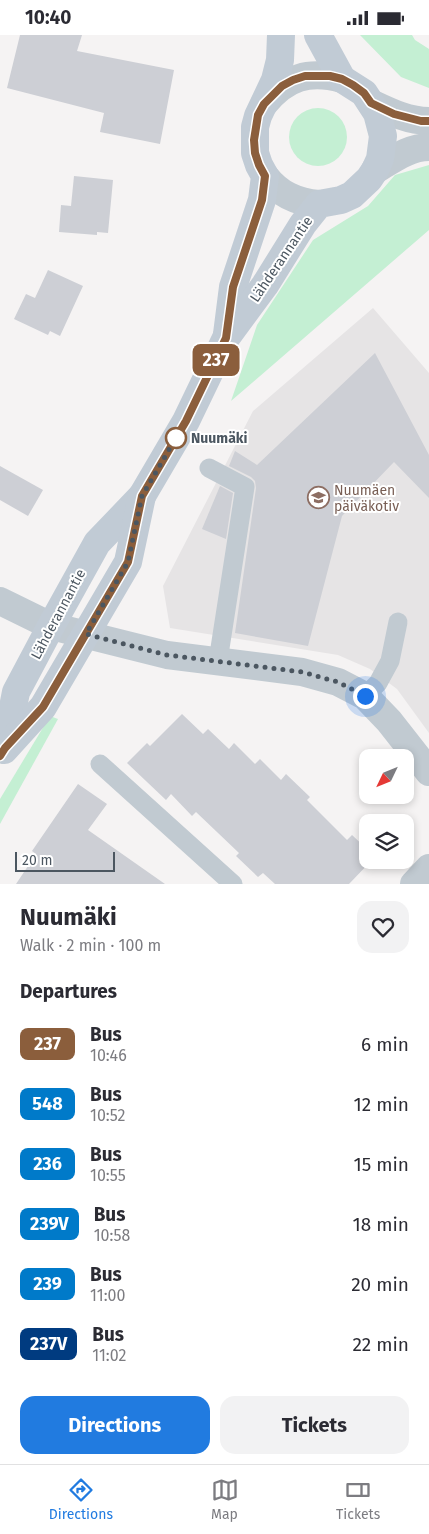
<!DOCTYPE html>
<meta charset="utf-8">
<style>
body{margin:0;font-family:"Fira Sans",sans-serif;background:#f2f2f3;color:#2b2b33;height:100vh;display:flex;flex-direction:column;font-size:19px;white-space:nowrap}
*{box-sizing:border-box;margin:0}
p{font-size:16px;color:#7c7c81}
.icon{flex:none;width:28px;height:28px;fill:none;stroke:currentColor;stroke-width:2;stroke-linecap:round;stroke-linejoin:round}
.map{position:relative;height:849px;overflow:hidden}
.side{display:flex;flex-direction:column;background:#fff;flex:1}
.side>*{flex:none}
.badge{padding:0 10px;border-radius:8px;font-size:18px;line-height:32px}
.needle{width:32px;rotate:227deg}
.tools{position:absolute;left:359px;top:714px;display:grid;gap:10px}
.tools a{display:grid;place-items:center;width:55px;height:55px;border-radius:10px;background:#fff;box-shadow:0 2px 8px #0003;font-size:25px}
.scale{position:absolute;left:15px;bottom:12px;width:100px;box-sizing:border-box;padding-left:5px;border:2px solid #4b5660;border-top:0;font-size:14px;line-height:18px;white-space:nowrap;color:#4b5660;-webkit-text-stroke:4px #fff;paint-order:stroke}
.you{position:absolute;width:25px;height:25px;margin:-12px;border:4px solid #fff;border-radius:50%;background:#1a73e8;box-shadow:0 0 0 8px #1a73e833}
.map>.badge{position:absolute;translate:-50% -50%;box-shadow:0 0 0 2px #fff}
h2{padding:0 20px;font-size:19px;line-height:45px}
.round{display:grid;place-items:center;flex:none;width:52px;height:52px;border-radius:15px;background:#f2f2f3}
.head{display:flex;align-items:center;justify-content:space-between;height:85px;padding:0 20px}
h1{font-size:24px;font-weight:700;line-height:38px}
.action{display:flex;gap:10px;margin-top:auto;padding:10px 20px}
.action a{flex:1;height:58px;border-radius:15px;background:#217be0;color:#fff;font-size:20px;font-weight:700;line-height:58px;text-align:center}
.action a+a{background:#f2f2f3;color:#2b2b33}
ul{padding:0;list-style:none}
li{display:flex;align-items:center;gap:15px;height:60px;padding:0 20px}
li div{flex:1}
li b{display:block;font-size:19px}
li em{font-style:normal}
li .badge{min-width:55px;font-weight:700;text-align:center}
.status{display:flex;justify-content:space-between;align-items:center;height:35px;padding:0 25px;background:#fff;direction:ltr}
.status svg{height:14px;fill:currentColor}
.menu{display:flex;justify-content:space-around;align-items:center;height:70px;border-top:1px solid #e1e1e2;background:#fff;font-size:14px;color:#7c7c81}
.menu a{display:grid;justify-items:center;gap:2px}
.menu .selected{color:#217be0}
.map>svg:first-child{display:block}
</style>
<div class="status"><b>10:40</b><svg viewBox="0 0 49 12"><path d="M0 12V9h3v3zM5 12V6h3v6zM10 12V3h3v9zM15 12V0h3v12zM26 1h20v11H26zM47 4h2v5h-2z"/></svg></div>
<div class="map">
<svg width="429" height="849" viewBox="0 0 429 849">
<rect width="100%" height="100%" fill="#f5f3f3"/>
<polygon fill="#e6e4e5" points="373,273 429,338 429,698 397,654 370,634 338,620 170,593 163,551 253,376"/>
<g fill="#c4efd3">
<polygon points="360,0 412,0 415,5 429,14 429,53 401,42"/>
<circle cx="318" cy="102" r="29"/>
<polygon points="429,130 429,195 231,366 257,290 313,205 368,171 395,140"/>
<polygon points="50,681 58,684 0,789 0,764"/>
</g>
<g fill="#cdcfd5">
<polygon points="20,0 82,0 77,16 174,35 160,109 100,97 104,78 7,53"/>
<polygon points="74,141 113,145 108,198 97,197 97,200 59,197 61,170 71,171"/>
<polygon points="48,235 83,251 60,301 50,296 48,300 14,284 26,259 35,263"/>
<polygon points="375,318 429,420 429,463 394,427 342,481 308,611 235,598 256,453 255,446 251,442 229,431 235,416 257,430"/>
<polygon points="0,431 43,455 28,481 0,465"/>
<polygon points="220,451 233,458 226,504 202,494"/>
<polygon points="182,679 203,699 208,694 229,714 234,708 255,729 260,724 281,745 286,739 310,762 307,765 347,805 352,800 368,815 368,825 372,825 349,849 275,849 263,838 258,842 236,821 239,818 196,777 192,781 171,759 166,765 127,728 147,708 150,711"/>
<polygon points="78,749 107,769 88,795 165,849 16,849 36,819 32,816"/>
</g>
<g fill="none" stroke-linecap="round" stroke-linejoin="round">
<g stroke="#c1cad1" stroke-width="19">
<polyline points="209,433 245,452 218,626"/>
<polyline points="365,661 378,648 390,626 398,587"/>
<polyline points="100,729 233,849"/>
</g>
<g stroke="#c1cad1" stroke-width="28">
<polyline points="0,566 51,591 167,620 302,637 338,647 365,661 389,686 429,737"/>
<polyline points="414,849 429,833"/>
</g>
<g stroke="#c1cad1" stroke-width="28">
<path d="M371,68C390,77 408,86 429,86"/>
<path d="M264,69C286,42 309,35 342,44"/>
<path d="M375,135C392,125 409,112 429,112"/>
<path d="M265,141C279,159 296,167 319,169"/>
</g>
<g stroke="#c1cbd5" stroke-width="28">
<polyline points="227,299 233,252 262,165 265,141 259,130 255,118 255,92 258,81 275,45 280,25 281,0"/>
<polyline points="5,713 16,657 51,591 97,508 142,461 186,386 226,303 265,250 303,189 319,169 341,165 352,160 369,144 375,135 380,124 383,101 377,78 364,58 342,44 318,0"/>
<polyline points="4,715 43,672 128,527 142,461"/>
</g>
</g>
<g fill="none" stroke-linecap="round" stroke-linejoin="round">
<defs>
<polyline id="line" points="0,721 5,713 43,672 128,527 142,461 186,386 226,303 233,252 262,165 265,141 259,130 255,118 254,105 258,80 264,69 282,51 293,45 305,41 330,41 342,44 353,50 364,58 371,68 394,79 421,86 429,86"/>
</defs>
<use href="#line" stroke="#fff" stroke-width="11"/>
<use href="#line" stroke="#8b5e3c" stroke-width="8"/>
<polyline stroke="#4b5660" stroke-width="5" stroke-dasharray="0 9" points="176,403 177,401 142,461 128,527 86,599 167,620 302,637 338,647 365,661"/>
</g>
<defs>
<symbol id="school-ring" viewBox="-11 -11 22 22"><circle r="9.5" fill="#fff" stroke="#8d6e63" stroke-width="1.5"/><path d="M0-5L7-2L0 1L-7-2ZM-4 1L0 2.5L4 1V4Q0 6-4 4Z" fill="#8d6e63"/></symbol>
</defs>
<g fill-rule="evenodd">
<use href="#school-ring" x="306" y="450" width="25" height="25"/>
</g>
<circle fill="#fff" stroke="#8b5e3c" stroke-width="2.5" cx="176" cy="403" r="10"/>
<g text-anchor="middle" stroke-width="4" stroke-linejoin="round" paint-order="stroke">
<g font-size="14" fill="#4b5660" stroke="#fff">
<text transform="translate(281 224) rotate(-56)" y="5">Lähderannantie</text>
<text transform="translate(58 579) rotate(-62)" y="5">Lähderannantie</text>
</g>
<g font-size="14" font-weight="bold" fill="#4b5660" stroke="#fff" text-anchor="start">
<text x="191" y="408">Nuumäki</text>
</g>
<g font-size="14" fill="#785e54" stroke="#fff" text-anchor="start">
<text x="334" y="460">Nuumäen<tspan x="334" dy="16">päiväkotiv</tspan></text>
</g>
</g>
</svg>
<div class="tools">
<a><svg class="needle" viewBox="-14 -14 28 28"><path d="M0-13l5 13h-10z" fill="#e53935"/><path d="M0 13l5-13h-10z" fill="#7c7c81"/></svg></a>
<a><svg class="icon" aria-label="layers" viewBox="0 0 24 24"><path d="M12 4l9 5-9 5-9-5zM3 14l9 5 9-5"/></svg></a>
</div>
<div class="scale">20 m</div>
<div class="you" style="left:365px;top:661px"></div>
<b class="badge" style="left:216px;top:325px;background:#8b5e3c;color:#fff">237</b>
</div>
<section class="side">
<div class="head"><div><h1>Nuumäki</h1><p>Walk · 2 min · 100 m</p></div><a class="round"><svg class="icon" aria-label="heart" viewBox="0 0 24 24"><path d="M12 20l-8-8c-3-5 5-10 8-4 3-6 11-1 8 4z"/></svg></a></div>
<h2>Departures</h2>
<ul>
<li><span class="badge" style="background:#8b5e3c;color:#fff">237</span><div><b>Bus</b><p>10:46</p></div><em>6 min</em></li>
<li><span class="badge" style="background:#007ac9;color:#fff">548</span><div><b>Bus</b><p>10:52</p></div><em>12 min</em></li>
<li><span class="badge" style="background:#007ac9;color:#fff">236</span><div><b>Bus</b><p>10:55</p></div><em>15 min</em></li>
<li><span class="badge" style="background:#007ac9;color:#fff">239V</span><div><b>Bus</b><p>10:58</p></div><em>18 min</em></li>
<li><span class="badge" style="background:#007ac9;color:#fff">239</span><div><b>Bus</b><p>11:00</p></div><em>20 min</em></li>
<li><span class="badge" style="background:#003b80;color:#fff">237V</span><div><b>Bus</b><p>11:02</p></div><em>22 min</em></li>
</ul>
<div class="action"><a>Directions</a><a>Tickets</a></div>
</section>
<nav class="menu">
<a class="selected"><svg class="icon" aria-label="directions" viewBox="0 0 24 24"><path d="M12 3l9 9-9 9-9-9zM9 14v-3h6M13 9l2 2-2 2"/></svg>Directions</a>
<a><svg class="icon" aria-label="map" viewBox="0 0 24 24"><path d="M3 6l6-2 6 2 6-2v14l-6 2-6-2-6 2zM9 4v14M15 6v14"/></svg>Map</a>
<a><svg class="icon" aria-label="tickets" viewBox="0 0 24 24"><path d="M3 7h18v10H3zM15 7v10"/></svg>Tickets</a>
</nav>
